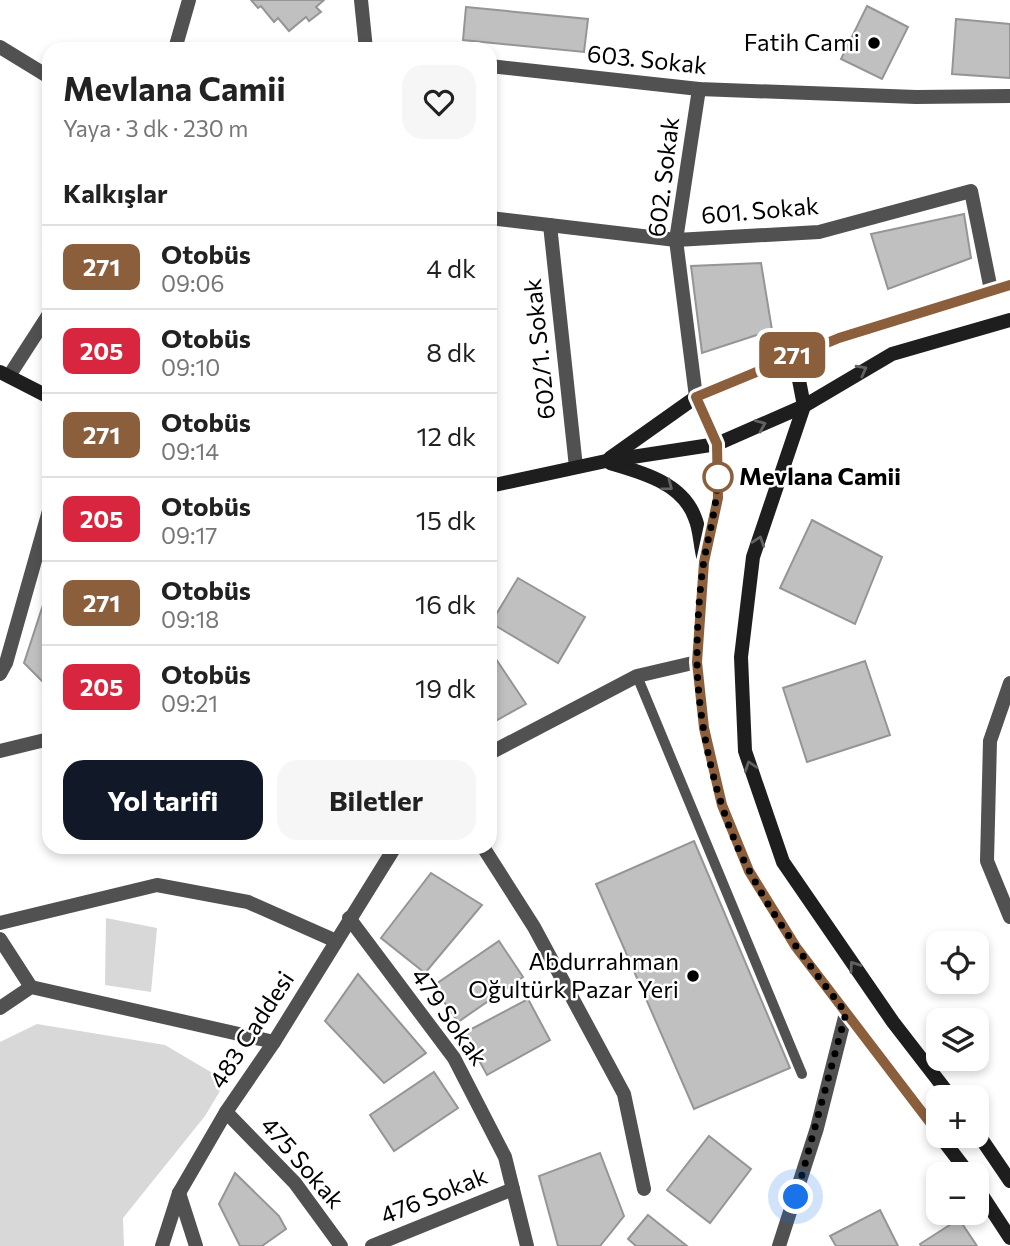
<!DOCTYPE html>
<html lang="tr">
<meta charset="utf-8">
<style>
body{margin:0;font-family:Commissioner,sans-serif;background:#f6f6f6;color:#222;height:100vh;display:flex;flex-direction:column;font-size:26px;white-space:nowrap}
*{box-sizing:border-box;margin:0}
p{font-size:23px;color:#767676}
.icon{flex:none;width:38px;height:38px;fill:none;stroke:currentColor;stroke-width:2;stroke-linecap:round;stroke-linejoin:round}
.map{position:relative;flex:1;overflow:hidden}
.details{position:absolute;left:42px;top:42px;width:455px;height:812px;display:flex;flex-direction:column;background:#fff;border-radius:21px;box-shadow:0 4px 10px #0003}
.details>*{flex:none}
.badge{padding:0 14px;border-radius:10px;font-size:24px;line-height:46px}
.buttons{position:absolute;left:926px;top:931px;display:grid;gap:14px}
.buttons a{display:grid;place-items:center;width:63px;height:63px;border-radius:14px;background:#fff;box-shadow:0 4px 10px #0003;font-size:35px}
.you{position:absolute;width:35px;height:35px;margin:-18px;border:5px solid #fff;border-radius:50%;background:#1a73e8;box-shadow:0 0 0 10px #1a73e833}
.map>.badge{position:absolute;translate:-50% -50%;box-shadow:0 0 0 4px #fff}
h2{padding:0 21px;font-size:26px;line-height:63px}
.round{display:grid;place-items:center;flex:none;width:74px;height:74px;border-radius:21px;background:#f6f6f6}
.headline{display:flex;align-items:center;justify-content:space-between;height:119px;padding:0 21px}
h1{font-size:33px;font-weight:700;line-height:52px}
.button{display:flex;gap:14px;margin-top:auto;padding:14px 21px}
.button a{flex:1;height:80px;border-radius:21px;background:#111827;color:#fff;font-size:28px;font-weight:700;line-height:80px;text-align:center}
.button a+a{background:#f6f6f6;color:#222}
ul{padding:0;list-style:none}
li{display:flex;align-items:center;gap:21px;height:84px;padding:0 21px;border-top:2px solid #e0e0e0}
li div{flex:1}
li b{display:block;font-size:26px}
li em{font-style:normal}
li .badge{min-width:77px;font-weight:700;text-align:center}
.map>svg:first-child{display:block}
</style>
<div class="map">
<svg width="1010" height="1246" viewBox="0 0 1010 1246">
<rect width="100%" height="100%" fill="#fff"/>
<g fill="#d8d8d8">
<polygon points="106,918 157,928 151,992 105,985"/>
<polygon points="37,1024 165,1045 226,1081 205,1116 123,1218 124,1246 0,1246 0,1042"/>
</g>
<g fill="#c0c0c0" stroke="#959595" stroke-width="2">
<polygon points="251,0 324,0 316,7 321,12 309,21 306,17 289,31 278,18 274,22 261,6 258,8"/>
<polygon points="867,6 908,27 882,79 841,59"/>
<polygon points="466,7 588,19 584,52 463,40"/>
<polygon points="956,19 1010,24 1010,78 952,74"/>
<polygon points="964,214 971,258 888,289 871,234"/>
<polygon points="761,263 772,330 702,353 691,266"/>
<polygon points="812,520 882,557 855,624 780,588"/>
<polygon points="518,578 585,617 558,663 491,623"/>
<polygon points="43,605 49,606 49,688 24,663"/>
<polygon points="490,650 526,704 490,724"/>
<polygon points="865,661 890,735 807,762 783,688"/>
<polygon points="694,841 790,1068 694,1109 596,884"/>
<polygon points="431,873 482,905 425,973 381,938"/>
<polygon points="499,941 523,977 458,1022 433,986"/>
<polygon points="358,974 426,1053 384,1083 325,1021"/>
<polygon points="528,999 550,1040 487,1075 464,1033"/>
<polygon points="434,1072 458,1108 394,1151 370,1115"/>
<polygon points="709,1136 751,1169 710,1223 667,1190"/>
<polygon points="600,1153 624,1216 600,1246 558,1246 539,1176"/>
<polygon points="235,1173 279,1216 286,1229 262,1246 240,1246 219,1204"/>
<polygon points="880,1210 898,1246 836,1246 830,1236"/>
<polygon points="648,1215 687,1246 636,1246 628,1239"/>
<polygon points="959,1219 977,1246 921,1246 920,1244"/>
</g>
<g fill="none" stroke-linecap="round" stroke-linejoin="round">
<polyline stroke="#515151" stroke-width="10" points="637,676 802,1074"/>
<g stroke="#515151" stroke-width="14">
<polyline points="361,0 366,49"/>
<polyline points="0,47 49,77"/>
<polyline points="175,49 189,0"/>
<polyline points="490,66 699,89 916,97 1010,96"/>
<polyline points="490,218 676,240 819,232 971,191 991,290"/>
<polyline points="550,225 576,467"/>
<polyline points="9,376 49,314"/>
<polyline points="696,397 676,240 699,89"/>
<polyline points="0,674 6,663 49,511"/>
<polyline points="1010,683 990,741 987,861 1010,917"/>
<polyline points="0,751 49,739"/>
<polyline points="490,753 637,676 697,662"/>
<polyline points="483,847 534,927 624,1094 644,1189"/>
<polyline points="349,918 454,1058 505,1157 527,1246"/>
<polyline points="0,923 157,885 248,902 336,941"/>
<polyline points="0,939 31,987"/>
<polyline points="0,1008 31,987 274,1042"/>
<polyline points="226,1112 295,1183 341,1246"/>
<polyline points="179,1193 196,1246"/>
<polyline points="162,1246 179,1193 226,1112 274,1042 395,847"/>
<polyline points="372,1246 513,1189"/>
<polyline points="779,1246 817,1128 846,1013"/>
</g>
<g stroke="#1e1e1e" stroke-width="14">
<polyline points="794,354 804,406 753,557 741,657 745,751 783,862 893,1022 951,1097"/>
<polyline points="0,372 49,397"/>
<polyline points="610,458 696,397"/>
<path d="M610,463C641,472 683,483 695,518C700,529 700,544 703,556"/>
<polyline points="490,486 606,461 717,444 804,406 892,354 1010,320"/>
<polyline points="976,1131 1010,1181"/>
<polyline points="938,1133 796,947 749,871 722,805 704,728 697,662 704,562 718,498 717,444 696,397 839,338 1010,285"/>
<polyline points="940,1136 969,1174"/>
<polyline points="976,1186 1010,1238"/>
</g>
</g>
<defs><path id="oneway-chevron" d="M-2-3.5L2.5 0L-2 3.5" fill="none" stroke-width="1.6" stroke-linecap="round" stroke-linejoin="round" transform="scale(1.75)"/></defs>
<g stroke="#626262">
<use href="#oneway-chevron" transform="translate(862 370) rotate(-28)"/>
<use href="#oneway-chevron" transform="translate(761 425) rotate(-23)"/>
<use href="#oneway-chevron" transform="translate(668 486) rotate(37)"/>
<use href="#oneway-chevron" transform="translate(759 541) rotate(-71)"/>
<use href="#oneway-chevron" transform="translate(750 766) rotate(-109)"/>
<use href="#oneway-chevron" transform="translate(854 966) rotate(-125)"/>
</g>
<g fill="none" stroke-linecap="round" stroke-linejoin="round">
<defs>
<polyline id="line" points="938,1133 796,947 749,871 722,805 704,728 697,662 704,562 718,498 717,444 696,397 839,338 1010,285"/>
</defs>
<use href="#line" stroke="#fff" stroke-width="16"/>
<use href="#line" stroke="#8b5e3c" stroke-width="10"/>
<path stroke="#000" stroke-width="7" stroke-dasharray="0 12.6" d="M718,477V471C718,502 710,529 704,560C699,592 697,629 697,661C698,727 718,815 750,872C776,923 812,968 846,1013L796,1197"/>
</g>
<g fill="#000" stroke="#fff" stroke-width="2.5">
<circle cx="874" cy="43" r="7"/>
<circle cx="693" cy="976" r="7"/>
</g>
<circle fill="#fff" stroke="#8b5e3c" stroke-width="3.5" cx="718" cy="477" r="14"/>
<g text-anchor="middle" stroke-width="5" stroke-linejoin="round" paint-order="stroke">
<g font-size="24" fill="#000" stroke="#fff" text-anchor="end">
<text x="860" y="51">Fatih Cami</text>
<text x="679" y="970">Abdurrahman<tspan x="679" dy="28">Oğultürk Pazar Yeri</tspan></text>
</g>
<g font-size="24" fill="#000" stroke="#fff">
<text transform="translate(647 60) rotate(6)" y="8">603. Sokak</text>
<text transform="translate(664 177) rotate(-83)" y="8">602. Sokak</text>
<text transform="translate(760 211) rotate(-5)" y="8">601. Sokak</text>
<text transform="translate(540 349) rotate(-96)" y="8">602/1. Sokak</text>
<text transform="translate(449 1017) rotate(55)" y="8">479 Sokak</text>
<text transform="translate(252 1030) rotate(-57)" y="8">483 Caddesi</text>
<text transform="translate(302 1163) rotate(49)" y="8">475 Sokak</text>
<text transform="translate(434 1196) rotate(-22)" y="8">476 Sokak</text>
</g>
<g font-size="24" font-weight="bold" fill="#000" stroke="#fff" text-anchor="start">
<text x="739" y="485">Mevlana Camii</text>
</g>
</g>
</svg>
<div class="buttons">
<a><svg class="icon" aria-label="locate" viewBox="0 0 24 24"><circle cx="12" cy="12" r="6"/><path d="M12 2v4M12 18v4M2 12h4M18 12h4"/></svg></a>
<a><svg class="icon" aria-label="layers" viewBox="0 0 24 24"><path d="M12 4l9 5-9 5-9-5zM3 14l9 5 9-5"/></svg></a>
<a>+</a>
<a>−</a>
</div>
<div class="you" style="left:796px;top:1197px"></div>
<b class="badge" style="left:792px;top:355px;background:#8b5e3c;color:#fff">271</b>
<section class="details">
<div class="headline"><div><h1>Mevlana Camii</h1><p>Yaya · 3 dk · 230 m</p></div><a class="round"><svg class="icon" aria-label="heart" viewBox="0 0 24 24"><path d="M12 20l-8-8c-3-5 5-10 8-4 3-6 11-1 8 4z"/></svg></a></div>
<h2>Kalkışlar</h2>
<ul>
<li><span class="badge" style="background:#8b5e3c;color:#fff">271</span><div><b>Otobüs</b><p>09:06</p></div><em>4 dk</em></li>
<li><span class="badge" style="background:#d7263d;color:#fff">205</span><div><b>Otobüs</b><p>09:10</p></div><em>8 dk</em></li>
<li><span class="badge" style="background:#8b5e3c;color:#fff">271</span><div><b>Otobüs</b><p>09:14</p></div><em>12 dk</em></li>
<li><span class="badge" style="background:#d7263d;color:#fff">205</span><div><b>Otobüs</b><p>09:17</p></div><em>15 dk</em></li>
<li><span class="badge" style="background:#8b5e3c;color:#fff">271</span><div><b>Otobüs</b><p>09:18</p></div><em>16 dk</em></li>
<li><span class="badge" style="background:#d7263d;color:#fff">205</span><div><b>Otobüs</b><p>09:21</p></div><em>19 dk</em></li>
</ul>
<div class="button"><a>Yol tarifi</a><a>Biletler</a></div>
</section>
</div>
